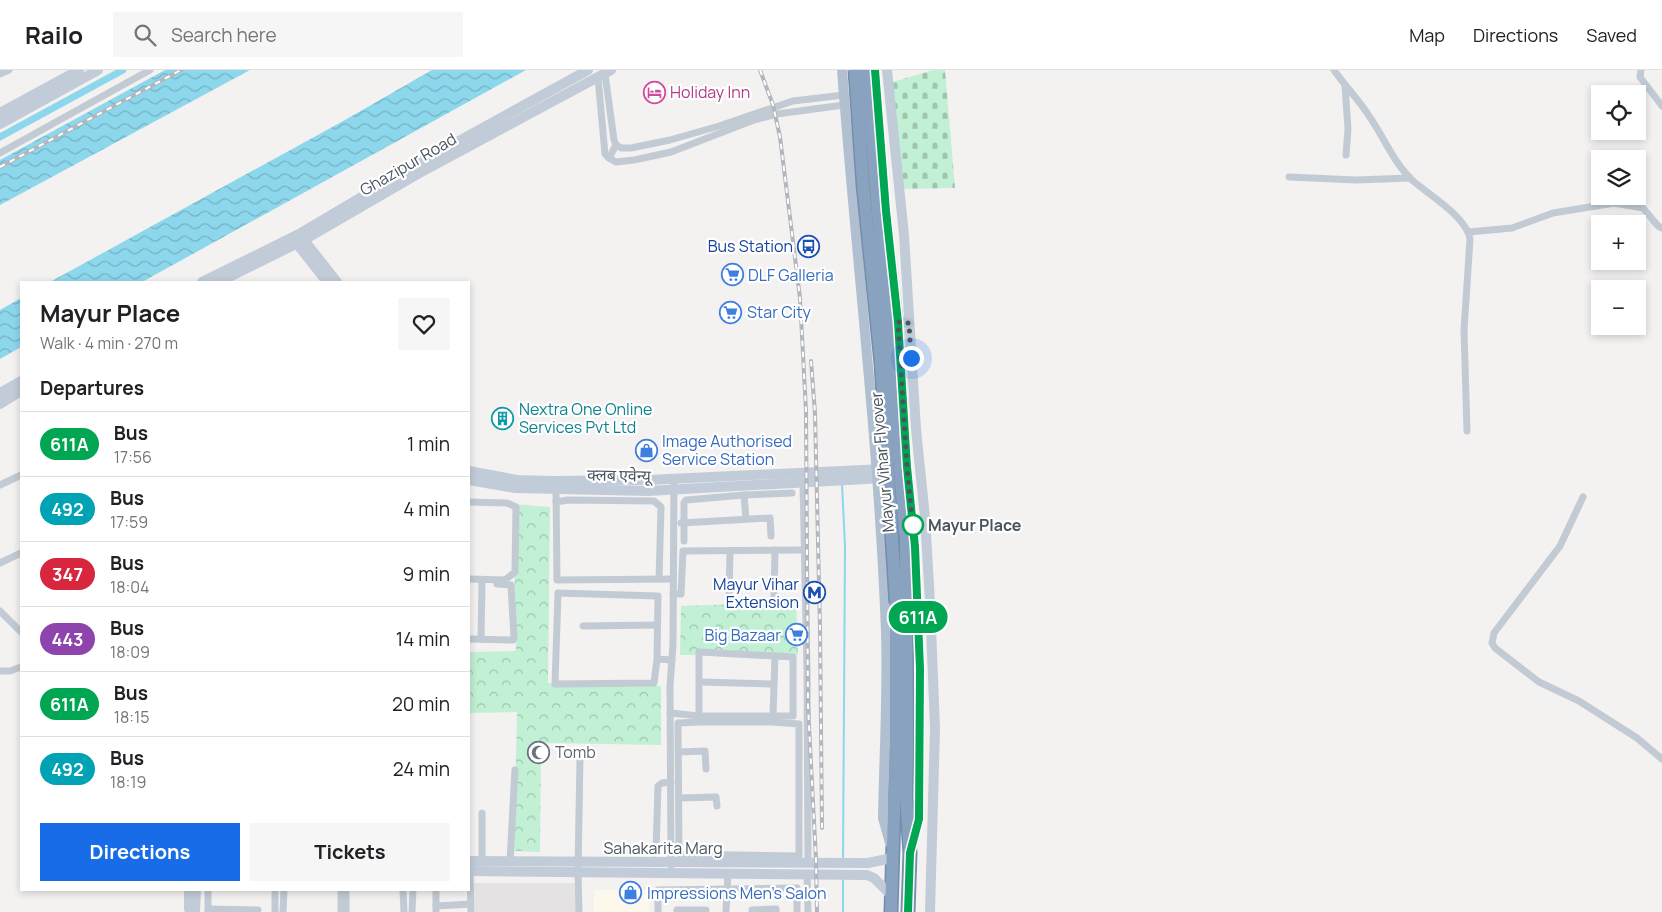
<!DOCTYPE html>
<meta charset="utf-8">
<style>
body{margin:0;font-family:Manrope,"Noto Sans Devanagari",sans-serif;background:#f6f6f6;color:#202124;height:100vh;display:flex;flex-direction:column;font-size:19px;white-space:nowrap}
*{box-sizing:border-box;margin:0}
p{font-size:16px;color:#757577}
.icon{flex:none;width:28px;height:28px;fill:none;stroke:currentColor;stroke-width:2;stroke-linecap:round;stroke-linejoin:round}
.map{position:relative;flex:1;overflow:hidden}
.side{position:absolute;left:20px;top:211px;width:450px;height:610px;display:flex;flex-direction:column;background:#fff;border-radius:0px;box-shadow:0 2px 8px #0003}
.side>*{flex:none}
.badge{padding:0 10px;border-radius:16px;font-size:18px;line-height:32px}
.controls{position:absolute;left:1591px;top:15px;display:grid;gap:10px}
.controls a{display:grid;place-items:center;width:55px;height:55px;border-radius:0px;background:#fff;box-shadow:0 2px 8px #0003;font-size:25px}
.you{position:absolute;width:25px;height:25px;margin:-12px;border:4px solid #fff;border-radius:50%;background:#1a73e8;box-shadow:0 0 0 8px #1a73e833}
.map>.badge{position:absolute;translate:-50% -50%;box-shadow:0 0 0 2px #fff}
h2{padding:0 20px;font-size:19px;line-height:45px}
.round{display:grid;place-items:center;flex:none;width:52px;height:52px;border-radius:0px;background:#f6f6f6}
.summary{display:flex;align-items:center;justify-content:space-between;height:85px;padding:0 20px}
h1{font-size:24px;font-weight:700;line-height:38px}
.button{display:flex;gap:10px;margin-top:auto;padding:10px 20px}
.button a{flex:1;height:58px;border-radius:0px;background:#186ce7;color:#fff;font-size:20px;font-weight:700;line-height:58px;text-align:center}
.button a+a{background:#f6f6f6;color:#202124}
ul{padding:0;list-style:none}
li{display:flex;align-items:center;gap:15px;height:65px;padding:0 20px;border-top:1px solid #e0e0e0}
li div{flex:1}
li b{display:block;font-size:19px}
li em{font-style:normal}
li .badge{min-width:55px;font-weight:700;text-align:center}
header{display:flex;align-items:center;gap:30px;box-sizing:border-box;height:70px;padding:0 25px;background:#fff;border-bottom:1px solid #e0e0e0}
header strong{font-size:24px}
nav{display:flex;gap:28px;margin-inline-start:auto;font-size:18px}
.search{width:350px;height:45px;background:#f6f6f6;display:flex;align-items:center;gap:12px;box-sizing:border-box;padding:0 18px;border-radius:0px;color:#757577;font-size:19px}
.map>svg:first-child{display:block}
</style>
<header>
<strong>Railo</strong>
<div class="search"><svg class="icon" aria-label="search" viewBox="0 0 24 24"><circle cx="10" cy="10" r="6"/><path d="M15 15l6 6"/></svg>Search here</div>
<nav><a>Map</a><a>Directions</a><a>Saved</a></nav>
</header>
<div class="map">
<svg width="1662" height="842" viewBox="0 0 1662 842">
<defs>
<pattern id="forest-crowns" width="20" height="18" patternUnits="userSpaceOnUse" patternTransform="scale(1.25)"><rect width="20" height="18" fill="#c1f0d4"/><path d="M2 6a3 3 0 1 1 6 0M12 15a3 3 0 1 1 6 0" fill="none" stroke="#9fc5af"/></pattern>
<pattern id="cemetery-stones" width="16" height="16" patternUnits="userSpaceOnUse" patternTransform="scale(1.25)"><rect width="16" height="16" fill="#c1f0d4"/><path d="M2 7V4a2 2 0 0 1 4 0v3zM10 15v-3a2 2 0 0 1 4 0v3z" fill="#9fc5af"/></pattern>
<pattern id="water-waves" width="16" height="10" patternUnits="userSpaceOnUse" patternTransform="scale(1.25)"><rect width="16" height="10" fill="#8dd7ed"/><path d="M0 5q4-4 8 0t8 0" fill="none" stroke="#75b1c3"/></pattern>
</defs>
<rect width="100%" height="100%" fill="#f4f1f1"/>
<polygon fill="#fdf8ec" points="594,820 649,820 650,842 594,842"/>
<polygon fill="#e5e2e3" points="474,813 578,813 579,842 475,842"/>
<g fill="url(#forest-crowns)">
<polygon points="513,434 550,437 548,613 661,616 661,675 541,673 540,782 514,781 517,642 469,643 469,582 516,581"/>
<polygon points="796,532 798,585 680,585 681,536"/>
</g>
<polygon fill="url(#cemetery-stones)" points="933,0 945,0 955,118 900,119 893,12"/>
<g fill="url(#water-waves)">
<polygon points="165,0 250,0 0,135 0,90"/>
<polygon points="432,0 526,0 142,212 50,212 345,50"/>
<polygon points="21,228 21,277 0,289 0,240"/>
</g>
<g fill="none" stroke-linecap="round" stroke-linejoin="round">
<g stroke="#8dd7ed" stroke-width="2">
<polyline points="842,414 845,476 843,790"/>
<polyline points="843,842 843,809"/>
</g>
<polyline stroke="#8dd7ed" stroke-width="7" points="0,67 123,0"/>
<defs>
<g id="highway">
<polyline points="906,533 907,675 906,726 910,783 908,842"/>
<polyline points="891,842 896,676 896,533"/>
</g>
</defs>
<use href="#highway" stroke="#748dac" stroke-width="15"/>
<g stroke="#c2cbd3" stroke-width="7">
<path d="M1334,0C1345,16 1359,30 1369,46C1384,67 1393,92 1412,110C1429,125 1467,147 1470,169L1464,260L1467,361"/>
<polyline points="1641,0 1640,7 1662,36"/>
<polyline points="0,4 9,0"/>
<polyline points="605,4 614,70 616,75 621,78 631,78 670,70 719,56 793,31 844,25"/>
<polyline points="598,8 605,84 609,88 616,92 634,90 671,82 754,50 777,44 844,35"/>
<polyline points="1345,16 1348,59 1346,85"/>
<polyline points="0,83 150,0"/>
<polyline points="609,88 616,75"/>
<polyline points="1289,107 1356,110 1410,108"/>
<polyline points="1469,162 1512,158 1553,143 1614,133 1643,138 1658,156 1662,158"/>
<polyline points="803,413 807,601 808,793"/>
<polyline points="0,415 21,405"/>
<polyline points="556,420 557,510 673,509"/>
<polyline points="744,425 746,449"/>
<polyline points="1583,427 1560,476 1494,563 1492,573 1495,578 1539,612 1579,631 1637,668 1662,689"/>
<polyline points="469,432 507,433 516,437 515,502 505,510 469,509"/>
<polyline points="556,432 568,430 654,431 661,437 659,509"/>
<polyline points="681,453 770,448 771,466"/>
<polyline points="684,471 684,433 686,430 744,425 792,423"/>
<polyline points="0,493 21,483"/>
<polyline points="673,524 681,524 683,481 804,480"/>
<polyline points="729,527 730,481"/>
<polyline points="774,528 775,480"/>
<polyline points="0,541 21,562"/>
<polyline points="583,556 657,555"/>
<polyline points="469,569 513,570 514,568 511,515 497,514"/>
<polyline points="481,569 482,513"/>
<polyline points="657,589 658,526 558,523 555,614 654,613 657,589 672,590"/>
<polyline points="0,601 10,601 21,597"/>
<polyline points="700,612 773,614"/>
<polyline points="670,643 699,646 793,646 793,587 699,582 699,646"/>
<polyline points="773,645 775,586"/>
<polygon points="701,652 772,652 799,654 799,786 679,784 678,653"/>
<polyline points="678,682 705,681 706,699"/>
<polyline points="679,728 716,727 717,736"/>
<polyline points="620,779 654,783 656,781 658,716 662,713 671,712"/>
<polyline points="482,791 482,743"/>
<polyline points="510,791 515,700"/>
<polyline points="671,796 670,616 673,574 674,409"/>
<polyline points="470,801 471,842"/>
<polyline points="807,804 808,842"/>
<polyline points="275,820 275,842"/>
<polyline points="403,820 404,842"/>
<polyline points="436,820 436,842"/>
<polyline points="436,836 471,834"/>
<polyline points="208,839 258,840"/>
<polyline points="208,842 208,820"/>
<polyline points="283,842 284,820"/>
<polyline points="341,842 341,820"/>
<polyline points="346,842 346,820"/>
<polyline points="412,842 413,820"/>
<polyline points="579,842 578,802 580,687"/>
<polyline points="658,842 658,820 797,818 797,842"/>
<polyline points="677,842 677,840 706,840 706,842"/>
<polyline points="726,842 728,803"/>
<polyline points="752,842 752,840 776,839 776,842"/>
</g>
<g stroke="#c2ccd8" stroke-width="10">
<polyline points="887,0 904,165 916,359 925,447 930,532 935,658 930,842"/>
<polyline points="0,43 79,0"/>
<polyline points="0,54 98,0"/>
<polyline points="300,165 337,212"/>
<polyline points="294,170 327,212"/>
<polyline points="202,212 299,164 419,93 588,0"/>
<polyline points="219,212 304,170 423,101 611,0"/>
<polyline points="0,323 21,311"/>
<polyline points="0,334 21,321"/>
<polyline points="469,401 517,410 552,411 648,410 884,399"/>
<polyline points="469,410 515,418 648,421 884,408"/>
<polyline points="469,791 858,793 868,793 892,788"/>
<polyline points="469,801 867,805 874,808 891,825"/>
<polyline points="189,839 189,820"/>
<polyline points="195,842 196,820"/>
</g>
<g stroke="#b1c0d0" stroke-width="10">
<path d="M842,0C856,187 879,374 886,562C888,623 884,687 883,748L890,773"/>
<polyline points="875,0 886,141 899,252 907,397 915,477 920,599 919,749 912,776"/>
<polyline points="899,252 909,253"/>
</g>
<use href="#highway" stroke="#89a2c0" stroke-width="12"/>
<defs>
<g id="rail">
<polyline points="760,0 773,35 780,67 800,228 806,341 808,636 816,790 817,842"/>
<polyline points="0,97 181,0"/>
<polyline points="811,291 815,343 820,557 822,758"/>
</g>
</defs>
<use href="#rail" stroke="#b3b6bc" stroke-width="4"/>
<use href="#rail" stroke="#fff" stroke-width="2" stroke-dasharray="5.5" stroke-linecap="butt"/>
<defs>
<g id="highway-bridge">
<polyline points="855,0 863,114 881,293 896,533"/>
<polyline points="866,0 906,472 906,533"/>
</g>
</defs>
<use href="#highway-bridge" stroke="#748dac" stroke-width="15" stroke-linecap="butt"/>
<use href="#highway-bridge" stroke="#89a2c0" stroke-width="12"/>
</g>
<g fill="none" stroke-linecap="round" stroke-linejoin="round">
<defs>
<polyline id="line" points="875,0 886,141 898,252 907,397 915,477 920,599 919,749 910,783 908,842"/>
</defs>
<use href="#line" stroke="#fff" stroke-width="11"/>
<use href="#line" stroke="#00a651" stroke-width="8"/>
<polyline stroke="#49545f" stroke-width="5" stroke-dasharray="0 9" points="911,288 909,253 898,252 907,397 913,459 913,455"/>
</g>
<defs>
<symbol id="hotel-ring" viewBox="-11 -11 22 22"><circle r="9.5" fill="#fff" stroke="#d1479c" stroke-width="1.5"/><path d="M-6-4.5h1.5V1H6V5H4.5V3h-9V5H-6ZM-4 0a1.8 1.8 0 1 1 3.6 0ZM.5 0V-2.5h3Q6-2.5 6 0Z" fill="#d1479c"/></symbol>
<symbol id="bus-ring" viewBox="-11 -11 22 22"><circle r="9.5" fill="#fff" stroke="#1a4fb4" stroke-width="1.5"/><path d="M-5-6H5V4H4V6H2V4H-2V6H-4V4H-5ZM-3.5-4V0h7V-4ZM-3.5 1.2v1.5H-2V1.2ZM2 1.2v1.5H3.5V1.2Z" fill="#1a4fb4"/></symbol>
<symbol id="supermarket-ring" viewBox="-11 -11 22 22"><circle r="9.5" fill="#fff" stroke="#3f7fe0" stroke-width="1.5"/><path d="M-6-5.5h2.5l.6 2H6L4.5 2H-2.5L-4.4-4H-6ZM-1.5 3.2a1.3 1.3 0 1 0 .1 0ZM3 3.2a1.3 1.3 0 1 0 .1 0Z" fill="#3f7fe0"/></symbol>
<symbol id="building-ring" viewBox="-11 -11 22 22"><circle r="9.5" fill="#fff" stroke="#0f9aa8" stroke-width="1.5"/><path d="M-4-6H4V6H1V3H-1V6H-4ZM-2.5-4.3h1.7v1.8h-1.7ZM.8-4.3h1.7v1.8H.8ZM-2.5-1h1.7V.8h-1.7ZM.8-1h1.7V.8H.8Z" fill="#0f9aa8"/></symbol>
<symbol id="shop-ring" viewBox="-11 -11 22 22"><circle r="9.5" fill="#fff" stroke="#3f7fe0" stroke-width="1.5"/><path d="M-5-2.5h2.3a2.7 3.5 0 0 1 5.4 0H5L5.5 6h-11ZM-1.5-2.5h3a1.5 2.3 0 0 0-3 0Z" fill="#3f7fe0"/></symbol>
<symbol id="metro-ring" viewBox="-11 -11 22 22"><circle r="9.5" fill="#fff" stroke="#1a4fb4" stroke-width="1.5"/><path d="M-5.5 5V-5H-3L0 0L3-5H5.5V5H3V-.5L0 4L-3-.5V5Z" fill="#1a4fb4"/></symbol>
<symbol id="mosque-ring" viewBox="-11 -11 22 22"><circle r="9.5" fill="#fff" stroke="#6b7280" stroke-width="1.5"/><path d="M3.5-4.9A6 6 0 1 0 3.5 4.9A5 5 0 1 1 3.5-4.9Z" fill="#6b7280"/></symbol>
</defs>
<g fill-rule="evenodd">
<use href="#hotel-ring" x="642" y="10" width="25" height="25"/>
<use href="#bus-ring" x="796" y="164" width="25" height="25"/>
<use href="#supermarket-ring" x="720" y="192" width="25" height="25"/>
<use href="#supermarket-ring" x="718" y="230" width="25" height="25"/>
<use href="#building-ring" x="490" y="336" width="25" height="25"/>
<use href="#shop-ring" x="634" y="368" width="25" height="25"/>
<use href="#metro-ring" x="802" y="510" width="25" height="25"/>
<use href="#supermarket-ring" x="784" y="552" width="25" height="25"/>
<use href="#mosque-ring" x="526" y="670" width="25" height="25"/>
<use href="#shop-ring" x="618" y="810" width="25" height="25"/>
</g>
<circle fill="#fff" stroke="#00a651" stroke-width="2.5" cx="913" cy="455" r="10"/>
<g text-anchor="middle" stroke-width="4.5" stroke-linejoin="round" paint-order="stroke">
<g font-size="16" fill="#b23c85" stroke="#fff" text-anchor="start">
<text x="670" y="28">Holiday Inn</text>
</g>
<g font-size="16" fill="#49545f" stroke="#fff">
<text transform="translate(408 94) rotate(-30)" y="6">Ghazipur Road</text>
<text transform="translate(882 392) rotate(-95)" y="6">Mayur Vihar Flyover</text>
<text transform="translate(619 405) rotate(1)" y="6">क्लब एवेन्यू</text>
<text x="663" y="784">Sahakarita Marg</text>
</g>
<g font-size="16" fill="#164399" stroke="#fff" text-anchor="end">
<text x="793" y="182">Bus Station</text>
<text x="799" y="520">Mayur Vihar<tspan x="799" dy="18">Extension</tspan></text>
</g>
<g font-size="16" fill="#366cbe" stroke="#fff" text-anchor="start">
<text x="748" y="211">DLF Galleria</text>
<text x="747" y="248">Star City</text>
<text x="662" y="377">Image Authorised<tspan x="662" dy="18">Service Station</tspan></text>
<text x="781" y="571" text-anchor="end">Big Bazaar</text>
<text x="647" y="829">Impressions Men's Salon</text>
</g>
<g font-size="16" fill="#0d838f" stroke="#fff" text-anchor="start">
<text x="519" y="345">Nextra One Online<tspan x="519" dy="18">Services Pvt Ltd</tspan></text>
</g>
<g font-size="16" font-weight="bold" fill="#49545f" stroke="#fff" text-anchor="start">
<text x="928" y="461">Mayur Place</text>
</g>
<g font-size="16" fill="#5b616d" stroke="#fff" text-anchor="start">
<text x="555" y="688">Tomb</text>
</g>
</g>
</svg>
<div class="controls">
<a><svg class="icon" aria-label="locate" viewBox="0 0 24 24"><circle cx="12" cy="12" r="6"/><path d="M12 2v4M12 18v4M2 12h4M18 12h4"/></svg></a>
<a><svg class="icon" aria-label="layers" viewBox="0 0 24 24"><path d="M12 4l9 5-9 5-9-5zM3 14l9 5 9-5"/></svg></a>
<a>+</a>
<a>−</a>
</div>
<div class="you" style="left:911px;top:288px"></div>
<b class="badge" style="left:918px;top:547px;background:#00a651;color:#fff">611A</b>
<section class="side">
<div class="summary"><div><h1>Mayur Place</h1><p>Walk · 4 min · 270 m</p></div><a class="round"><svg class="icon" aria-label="heart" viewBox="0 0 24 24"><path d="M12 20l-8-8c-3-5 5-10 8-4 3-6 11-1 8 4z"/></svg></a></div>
<h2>Departures</h2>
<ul>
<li><span class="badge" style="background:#00a651;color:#fff">611A</span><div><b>Bus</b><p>17:56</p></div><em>1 min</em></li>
<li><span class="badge" style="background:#00a3b4;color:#fff">492</span><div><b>Bus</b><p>17:59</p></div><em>4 min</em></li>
<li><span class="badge" style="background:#d7263d;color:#fff">347</span><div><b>Bus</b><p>18:04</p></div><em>9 min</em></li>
<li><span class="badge" style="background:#8e44ad;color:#fff">443</span><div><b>Bus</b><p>18:09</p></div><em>14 min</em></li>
<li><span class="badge" style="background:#00a651;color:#fff">611A</span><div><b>Bus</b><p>18:15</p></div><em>20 min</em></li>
<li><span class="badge" style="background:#00a3b4;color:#fff">492</span><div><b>Bus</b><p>18:19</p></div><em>24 min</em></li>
</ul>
<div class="button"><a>Directions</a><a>Tickets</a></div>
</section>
</div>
